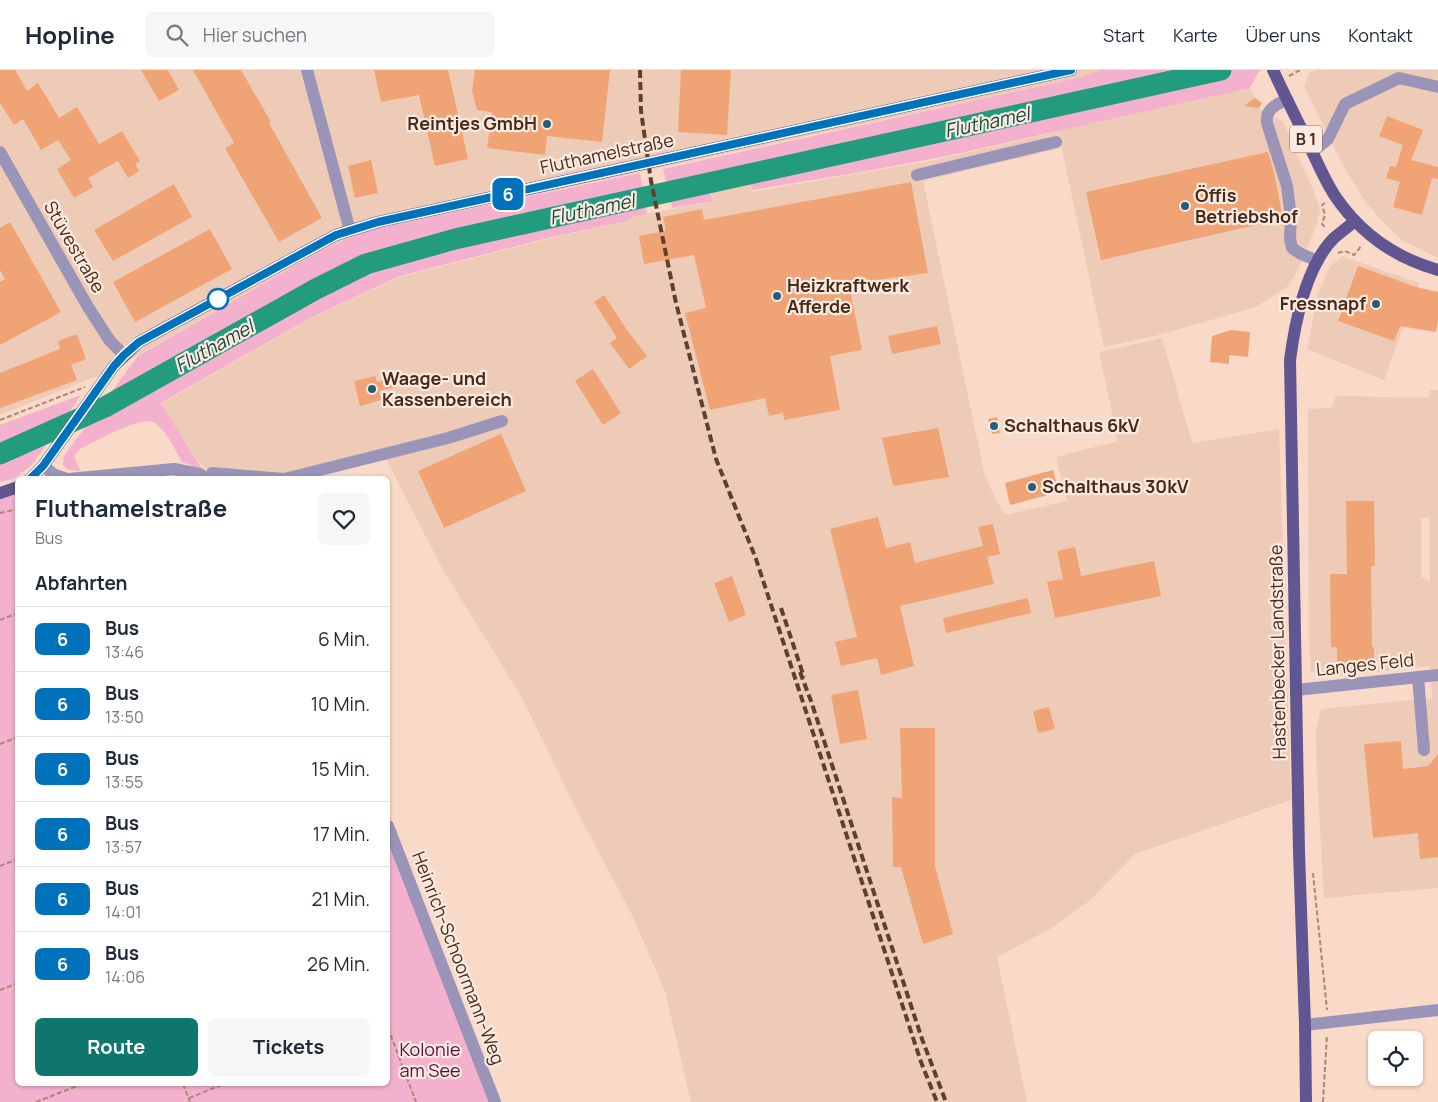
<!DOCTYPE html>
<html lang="de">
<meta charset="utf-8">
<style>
body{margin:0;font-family:Manrope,sans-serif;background:#f6f6f7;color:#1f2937;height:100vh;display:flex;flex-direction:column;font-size:19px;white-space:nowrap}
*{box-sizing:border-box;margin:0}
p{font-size:16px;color:#747a83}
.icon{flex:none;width:28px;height:28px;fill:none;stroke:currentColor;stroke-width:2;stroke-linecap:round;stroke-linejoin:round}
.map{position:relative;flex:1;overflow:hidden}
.details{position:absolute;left:15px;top:406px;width:375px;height:610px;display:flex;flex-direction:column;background:#fff;border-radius:8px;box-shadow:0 1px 4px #0004}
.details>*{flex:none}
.badge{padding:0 10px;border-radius:8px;font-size:18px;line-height:32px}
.fabs{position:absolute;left:1368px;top:961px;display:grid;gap:10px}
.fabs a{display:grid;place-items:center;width:55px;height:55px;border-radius:8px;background:#fff;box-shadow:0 1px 4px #0004;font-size:25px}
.map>.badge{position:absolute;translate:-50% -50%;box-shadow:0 0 0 2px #fff}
h2{padding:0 20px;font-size:19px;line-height:45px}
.round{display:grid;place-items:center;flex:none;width:52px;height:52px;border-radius:8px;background:#f6f6f7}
.head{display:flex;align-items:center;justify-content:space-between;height:85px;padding:0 20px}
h1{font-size:24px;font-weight:700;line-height:38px}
.primary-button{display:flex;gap:10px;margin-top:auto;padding:10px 20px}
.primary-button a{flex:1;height:58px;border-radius:8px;background:#0f766e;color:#fff;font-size:20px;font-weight:700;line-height:58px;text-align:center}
.primary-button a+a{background:#f6f6f7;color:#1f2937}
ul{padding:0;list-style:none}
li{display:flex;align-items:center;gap:15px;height:65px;padding:0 20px;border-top:1px solid #e0e1e3}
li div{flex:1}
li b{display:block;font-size:19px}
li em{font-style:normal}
li .badge{min-width:55px;font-weight:700;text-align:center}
header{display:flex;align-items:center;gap:30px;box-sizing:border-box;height:70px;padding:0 25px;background:#fff;border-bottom:1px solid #e0e1e3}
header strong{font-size:24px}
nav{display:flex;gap:28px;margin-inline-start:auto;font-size:18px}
.search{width:350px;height:45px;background:#f6f6f7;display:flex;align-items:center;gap:12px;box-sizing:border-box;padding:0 18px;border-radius:8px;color:#747a83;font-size:19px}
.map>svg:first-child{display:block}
</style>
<header>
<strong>Hopline</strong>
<div class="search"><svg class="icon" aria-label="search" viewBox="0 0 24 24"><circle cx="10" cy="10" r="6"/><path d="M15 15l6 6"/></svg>Hier suchen</div>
<nav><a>Start</a><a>Karte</a><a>Über uns</a><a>Kontakt</a></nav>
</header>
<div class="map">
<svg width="1438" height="1032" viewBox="0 0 1438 1032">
<rect width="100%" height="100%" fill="#f9d9c7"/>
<g fill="#eecbb7" fill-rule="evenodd">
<polygon points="0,0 1103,0 1077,8 369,160 320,181 112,300 0,345"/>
<polygon points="1318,0 1438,0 1438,188 1403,171 1383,152 1365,131 1344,97 1304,16 1310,2"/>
<polygon points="1250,18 1260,39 1283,52 1314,122 1320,140 1317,154 1298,200 1287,217 1256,237 1163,264 1104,277 1058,61"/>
<polygon points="1057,62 1061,78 923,111 984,402 993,424 1005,445 1067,431 1056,387 1118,371 1099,282 1162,268 1192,373 1279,359 1291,730 1135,784 1088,832 1050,859 997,887 1027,1032 691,1032 665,921 632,845 578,743 521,626 442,498 386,389 307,409 210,403 198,391 161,334 311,248 400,207 552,168 627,151 635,146 715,131 709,118 719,116 726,120 749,114 752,122 935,90"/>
<polygon points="1342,186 1419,213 1384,310 1307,279 1318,224 1329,198"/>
<path d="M1430,320H1438V818L1324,828L1317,703L1316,660L1321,639L1432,628L1430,596L1329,607L1319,606L1311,601L1309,569L1308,339L1331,338L1336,326L1429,328ZM1429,422L1430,518L1429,511L1421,507V448L1429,447Z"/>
</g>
<g fill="#f3b1cd">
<polygon points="1103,0 1261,0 1259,1 1250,18 947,86 855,103 752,120 750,112 726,119 720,114 707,118 714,131 672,138 663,99 1077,8"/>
<path d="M640,103L647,144L635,146L627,151L552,167L400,206L310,248L161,333L202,399L182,392C175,380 167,361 155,353C142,344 95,372 80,379L74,386L80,401L69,400L63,395L64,386L138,286L320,181L369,160Z"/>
<polygon points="81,325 32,395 13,409 0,412 0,355"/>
<polygon points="17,424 18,1014 388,1014 388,766 491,1032 0,1032 0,428"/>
</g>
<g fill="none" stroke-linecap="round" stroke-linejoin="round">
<polyline stroke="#229b7e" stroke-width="21" points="0,384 105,337 316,219 366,194 455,169 1221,0"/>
</g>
<g fill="#f0a475">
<polygon points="0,0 15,0 27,21 38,13 59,48 77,37 99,74 122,61 140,91 135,94 139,101 128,108 118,91 88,108 93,117 74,128 57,99 71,90 58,70 41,80 23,49 14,55 0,33"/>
<polygon points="141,0 168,0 179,20 159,31"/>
<polygon points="193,0 241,0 271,52 269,53 322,148 279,172 225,78 234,73"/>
<polygon points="374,0 448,0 468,89 435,96 419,25 381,32"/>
<polygon points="475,0 610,0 602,72 547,66 545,85 487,78 492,42 477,40 472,21"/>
<polygon points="681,0 731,0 727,65 678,62"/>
<polygon points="1255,28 1262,33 1259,38 1244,36"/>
<polygon points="1387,46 1423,60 1411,90 1438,97 1438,109 1432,108 1422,145 1393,137 1400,112 1386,108 1390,96 1396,97 1403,75 1379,66"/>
<polygon points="1268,82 1274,102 1283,149 1101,190 1086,122"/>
<polygon points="371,90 378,123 355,128 348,96"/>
<polygon points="911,112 928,203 849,214 862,280 830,286 840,340 784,350 783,343 769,346 765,328 710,340 685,243 706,238 694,185 644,194 639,166 666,161 663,147 702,139 704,150"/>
<polygon points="174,114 192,147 113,191 94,160"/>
<polygon points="10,152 61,242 0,275 0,212 5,209 0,200 0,158"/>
<polygon points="210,159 232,199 135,252 113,212"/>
<polygon points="1358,196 1416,217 1438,222 1438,251 1436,262 1400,256 1394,271 1338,251"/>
<polygon points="604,225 627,260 647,286 629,299 610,273 617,268 594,232"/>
<polygon points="937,256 941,274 892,284 888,266"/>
<polygon points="1231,260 1250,262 1248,287 1229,285 1229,294 1210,292 1212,266"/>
<polygon points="77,264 86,289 71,295 77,310 0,338 0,303 60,279 58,271"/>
<polygon points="593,299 621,343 603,355 575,311"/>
<polygon points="375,306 377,312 394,308 396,317 379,321 381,330 360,336 354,311"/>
<polygon points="997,347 1000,363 992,364 988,349"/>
<polygon points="938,358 949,407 893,416 882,368"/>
<polygon points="501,364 526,421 444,458 418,401"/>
<polygon points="1053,400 1059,422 1010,435 1005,413"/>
<polygon points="1346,431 1374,431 1375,496 1371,496 1372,577 1374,577 1374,594 1337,594 1337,577 1331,577 1330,504 1347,504"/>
<polygon points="878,447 886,478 910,472 915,493 983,476 978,457 993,454 1000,484 987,487 994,514 900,536 914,596 881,605 877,588 841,596 835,572 857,567 830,459"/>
<polygon points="1075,477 1081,506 1154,491 1161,526 1055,548 1047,512 1063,509 1057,481"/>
<polygon points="732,506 746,545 729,552 714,513"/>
<polygon points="1028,528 1031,543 946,563 943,548"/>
<polygon points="858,620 867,669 840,674 831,625"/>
<polygon points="1049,637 1055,659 1038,663 1033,641"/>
<polygon points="900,658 935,658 935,796 953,864 923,874 901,797 893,797 892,727 902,728"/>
<polygon points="1401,671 1403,699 1428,696 1438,684 1438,787 1420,789 1418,763 1373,768 1364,674"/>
</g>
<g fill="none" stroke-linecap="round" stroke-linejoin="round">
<g stroke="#a88976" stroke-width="2" stroke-dasharray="5 2.5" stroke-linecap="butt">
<polyline points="1289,6 1300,0"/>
<polyline points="1325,133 1322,135 1325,145 1322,154 1326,158"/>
<polyline points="1338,183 1345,181 1354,185 1362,175"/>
<polyline points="0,350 85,317"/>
<polyline points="0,443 18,439"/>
<polyline points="0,550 18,543"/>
<polyline points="0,674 18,667"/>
<polyline points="0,796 18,789"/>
<polyline points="1313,803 1327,940"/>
<polyline points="0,920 18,913"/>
<polyline points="388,958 416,1032"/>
<polyline points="183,1014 190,1032"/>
<polyline points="189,1028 224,1014"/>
<polyline points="36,1032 82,1014"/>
<polyline points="1323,1032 1327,965"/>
</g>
<g stroke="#9a95b8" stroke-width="12">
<polyline points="307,0 350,161"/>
<path d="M1287,29C1276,35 1265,39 1267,53L1287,116L1291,147L1290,169L1292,178L1301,184L1318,191"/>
<polyline points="0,82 88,237 110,271 124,285"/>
<polyline points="1312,82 1328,69 1345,34 1399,8 1438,17"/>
<polyline points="917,105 1056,72"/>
<polyline points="43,396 55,405 67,409"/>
<polyline points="212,403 284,409 448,368 502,351"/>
<polyline points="69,409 174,399 200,404 205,409"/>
<polyline points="1418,607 1424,680"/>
<polyline points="1296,620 1438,605"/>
<polyline points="388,756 495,1032"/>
<polyline points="1305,955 1438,940"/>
</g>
<g stroke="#625692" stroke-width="12">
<path d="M1273,0C1284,24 1296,48 1308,72C1316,90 1324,109 1335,126C1360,163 1396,188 1438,200"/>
<polyline points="30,409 43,396 114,296 139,272 336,165 378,152 1071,0"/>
<polyline points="0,423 18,417"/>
<path d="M1306,1032L1305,955L1299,782L1290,290C1295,252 1306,196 1334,168C1341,162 1349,156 1355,151"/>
</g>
<g stroke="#5f402d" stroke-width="4" stroke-dasharray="8 4" stroke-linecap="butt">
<polyline points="640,0 641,41 651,111 676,233 716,389 756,489 921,992 937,1032"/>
<polyline points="781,538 804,607"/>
<polyline points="800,602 811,631 922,969 946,1032"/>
</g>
</g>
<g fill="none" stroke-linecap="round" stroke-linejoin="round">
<defs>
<polyline id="line" points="30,409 43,396 114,296 124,285 139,272 336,165 378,152 1071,0"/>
</defs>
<use href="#line" stroke="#fff" stroke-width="11"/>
<use href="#line" stroke="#0072bc" stroke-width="8"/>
</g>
<g fill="#265e78" stroke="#faeae1" stroke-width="2">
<circle cx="547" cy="54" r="5"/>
<circle cx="1185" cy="136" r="5"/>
<circle cx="777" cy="226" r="5"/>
<circle cx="1376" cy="234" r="5"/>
<circle cx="372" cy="319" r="5"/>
<circle cx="994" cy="356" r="5"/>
<circle cx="1032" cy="417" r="5"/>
</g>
<circle fill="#fff" stroke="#0072bc" stroke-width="2.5" cx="218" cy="229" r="10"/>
<g text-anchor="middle" stroke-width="4.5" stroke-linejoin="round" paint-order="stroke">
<rect fill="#faeae1" stroke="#7e6454" stroke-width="1" x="1290" y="55.5" width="32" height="27" rx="4"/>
<g font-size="16" font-weight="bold" fill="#492a17">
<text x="1306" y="75">B 1</text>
</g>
<g font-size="18" font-weight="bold" fill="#492a17" stroke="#faeae1" text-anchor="start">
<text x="537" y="60" text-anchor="end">Reintjes GmbH</text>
<text x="1195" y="132">Öffis<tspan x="1195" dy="21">Betriebshof</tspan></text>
<text x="787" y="222">Heizkraftwerk<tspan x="787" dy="21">Afferde</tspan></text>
<text x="1366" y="240" text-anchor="end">Fressnapf</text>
<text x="382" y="315">Waage- und<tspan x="382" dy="21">Kassenbereich</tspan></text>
<text x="1004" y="362">Schalthaus 6kV</text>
<text x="1042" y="423">Schalthaus 30kV</text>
</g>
<g font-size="18" fill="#492a17" stroke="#faeae1">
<text transform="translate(607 84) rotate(-12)" y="6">Fluthamelstraße</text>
<text transform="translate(74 177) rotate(60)" y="6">Stüvestraße</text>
<text transform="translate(1278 582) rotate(-91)" y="6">Hastenbecker Landstraße</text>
<text transform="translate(1365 595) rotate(-6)" y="6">Langes Feld</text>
<text transform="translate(458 888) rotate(69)" y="6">Heinrich-Schoormann-Weg</text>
</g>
<g font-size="18" fill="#590f38" stroke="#faeae1">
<text x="430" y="986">Kolonie<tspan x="430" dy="21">am See</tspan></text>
</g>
<g font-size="19" font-style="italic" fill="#18483a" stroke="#faeae1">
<text transform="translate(987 52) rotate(-12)" y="7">Fluthamel</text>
<text transform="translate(592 139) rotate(-12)" y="7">Fluthamel</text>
<text transform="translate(214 276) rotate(-29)" y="7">Fluthamel</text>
</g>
</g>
</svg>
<div class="fabs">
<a><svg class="icon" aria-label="locate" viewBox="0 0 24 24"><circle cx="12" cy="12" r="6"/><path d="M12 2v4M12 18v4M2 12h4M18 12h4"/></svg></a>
</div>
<b class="badge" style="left:508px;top:124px;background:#0072bc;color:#fff">6</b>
<section class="details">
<div class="head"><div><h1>Fluthamelstraße</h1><p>Bus</p></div><a class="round"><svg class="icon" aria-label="heart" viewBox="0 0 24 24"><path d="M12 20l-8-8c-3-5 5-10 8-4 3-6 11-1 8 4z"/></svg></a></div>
<h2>Abfahrten</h2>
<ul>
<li><span class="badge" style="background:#0072bc;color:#fff">6</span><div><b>Bus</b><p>13:46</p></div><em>6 Min.</em></li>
<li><span class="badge" style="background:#0072bc;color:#fff">6</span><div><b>Bus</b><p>13:50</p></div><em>10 Min.</em></li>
<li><span class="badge" style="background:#0072bc;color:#fff">6</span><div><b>Bus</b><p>13:55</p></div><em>15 Min.</em></li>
<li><span class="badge" style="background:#0072bc;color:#fff">6</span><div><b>Bus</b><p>13:57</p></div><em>17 Min.</em></li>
<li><span class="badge" style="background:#0072bc;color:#fff">6</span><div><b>Bus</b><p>14:01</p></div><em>21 Min.</em></li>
<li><span class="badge" style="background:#0072bc;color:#fff">6</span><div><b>Bus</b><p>14:06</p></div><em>26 Min.</em></li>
</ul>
<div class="primary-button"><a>Route</a><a>Tickets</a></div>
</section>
</div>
